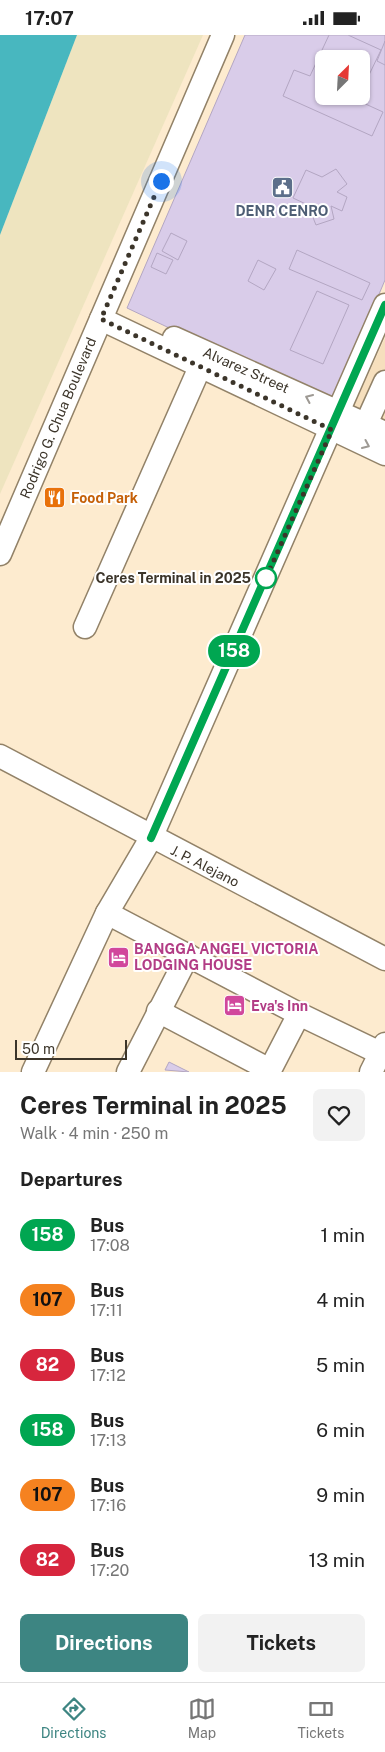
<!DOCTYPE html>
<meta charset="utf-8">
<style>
body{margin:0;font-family:"Public Sans",sans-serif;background:#f2f2f2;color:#222;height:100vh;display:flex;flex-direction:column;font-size:19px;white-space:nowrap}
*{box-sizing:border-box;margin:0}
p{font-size:16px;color:#767676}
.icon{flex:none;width:28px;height:28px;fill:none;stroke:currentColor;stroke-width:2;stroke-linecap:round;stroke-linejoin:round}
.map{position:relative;height:1037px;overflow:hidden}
.drawer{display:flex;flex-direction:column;background:#fff;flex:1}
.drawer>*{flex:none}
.badge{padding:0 10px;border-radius:16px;font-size:18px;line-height:32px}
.needle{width:32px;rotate:24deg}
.controls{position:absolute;left:315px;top:15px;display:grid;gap:10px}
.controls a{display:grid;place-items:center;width:55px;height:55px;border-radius:8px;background:#fff;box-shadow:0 1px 4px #0004;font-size:25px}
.scale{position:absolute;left:15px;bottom:12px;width:112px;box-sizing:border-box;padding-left:5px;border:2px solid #3c352a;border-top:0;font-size:14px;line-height:18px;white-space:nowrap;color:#3c352a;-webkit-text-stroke:4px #fff;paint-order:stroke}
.you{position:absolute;width:25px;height:25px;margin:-12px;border:4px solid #fff;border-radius:50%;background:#1a73e8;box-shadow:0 0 0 8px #1a73e833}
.map>.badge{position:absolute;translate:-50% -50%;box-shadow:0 0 0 2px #fff}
h2{padding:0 20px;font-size:19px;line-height:45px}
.round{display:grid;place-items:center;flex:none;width:52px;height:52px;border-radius:8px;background:#f2f2f2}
.summary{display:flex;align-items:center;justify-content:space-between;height:85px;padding:0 20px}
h1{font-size:24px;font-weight:700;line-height:38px}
.action{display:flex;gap:10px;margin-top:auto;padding:10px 20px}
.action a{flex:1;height:58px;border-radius:8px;background:#3d8582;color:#fff;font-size:20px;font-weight:700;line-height:58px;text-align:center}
.action a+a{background:#f2f2f2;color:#222}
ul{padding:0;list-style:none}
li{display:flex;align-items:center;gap:15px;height:65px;padding:0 20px}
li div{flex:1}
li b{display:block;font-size:19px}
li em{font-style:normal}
li .badge{min-width:55px;font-weight:700;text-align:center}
.status{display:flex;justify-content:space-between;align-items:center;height:35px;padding:0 25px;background:#fff;direction:ltr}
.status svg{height:14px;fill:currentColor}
.dock{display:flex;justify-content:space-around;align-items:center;height:70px;border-top:1px solid #e0e0e0;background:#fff;font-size:14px;color:#767676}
.dock a{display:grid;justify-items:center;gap:2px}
.dock .on{color:#3d8582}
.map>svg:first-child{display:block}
</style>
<div class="status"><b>17:07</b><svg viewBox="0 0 49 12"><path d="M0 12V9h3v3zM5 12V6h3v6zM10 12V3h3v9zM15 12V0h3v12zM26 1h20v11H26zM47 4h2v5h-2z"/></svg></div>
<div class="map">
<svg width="385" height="1037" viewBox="0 0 385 1037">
<rect width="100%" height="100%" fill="#fdebcf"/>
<polygon fill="#f6dfbd" points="385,303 385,391 352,375"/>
<polygon fill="#eee4bf" points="77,0 203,0 0,459 0,200"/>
<polygon fill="#48b7bf" points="0,0 77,0 0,200"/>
<g fill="#d9cce9" stroke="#b3a6c2" fill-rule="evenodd">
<path d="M245,0H385V245L332,370L127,273ZM324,24H361V61H324Z"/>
<polygon points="329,0 348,0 381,15 368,42 361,39 361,24 324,24 324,61 348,61 383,77 372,101 283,61 294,35 310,41"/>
<polygon points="385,6 385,30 377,26"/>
<polygon points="336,134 347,149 337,157 347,162 342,176 331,171 334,184 316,190 308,170 293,163 306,135 322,142"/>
<polygon points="171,198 187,206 178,225 162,216"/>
<polygon points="297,215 370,248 362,265 289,234"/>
<polygon points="157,218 173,225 166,239 151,232"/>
<polygon points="258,225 276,234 264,255 248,246"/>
<polygon points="317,256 349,270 323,329 290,315"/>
<polygon points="169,1027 189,1037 165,1035"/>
</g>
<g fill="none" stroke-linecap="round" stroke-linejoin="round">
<defs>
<g id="minor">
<polyline points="101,284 385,419"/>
<polyline points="174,303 385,398"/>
<polyline points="366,389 385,347"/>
<polyline points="0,519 223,0"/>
<polyline points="85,592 200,332"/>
<polyline points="0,721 385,924"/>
<polyline points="107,878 299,979 380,1018"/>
<polyline points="158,976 270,1035"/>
<polyline points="33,1037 107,878 151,803 385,270"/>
<polyline points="128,1037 188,920"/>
<polyline points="269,1037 299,979"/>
<polyline points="371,1037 385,1009"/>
</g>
</defs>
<use href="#minor" stroke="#928268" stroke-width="25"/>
<use href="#minor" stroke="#fff" stroke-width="22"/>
</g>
<defs><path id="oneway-chevron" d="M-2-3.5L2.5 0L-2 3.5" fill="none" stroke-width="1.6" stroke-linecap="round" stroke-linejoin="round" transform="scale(1.25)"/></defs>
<g stroke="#9e9a94">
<use href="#oneway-chevron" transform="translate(309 363) rotate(-156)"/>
<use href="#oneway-chevron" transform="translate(366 410) rotate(24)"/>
</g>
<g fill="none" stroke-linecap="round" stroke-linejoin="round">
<defs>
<polyline id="line" points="151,803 385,270"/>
</defs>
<use href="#line" stroke="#fff" stroke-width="11"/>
<use href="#line" stroke="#00a651" stroke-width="8"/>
<polyline stroke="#3c352a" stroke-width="5" stroke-dasharray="0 9" points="161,146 101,284 332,395 266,543"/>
</g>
<defs>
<symbol id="civic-square" viewBox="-11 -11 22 22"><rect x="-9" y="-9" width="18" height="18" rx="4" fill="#5c6f8a" stroke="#fff"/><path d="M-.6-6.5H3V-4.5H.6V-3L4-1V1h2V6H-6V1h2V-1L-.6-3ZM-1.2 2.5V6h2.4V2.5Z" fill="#fff"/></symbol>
<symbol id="restaurant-square" viewBox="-11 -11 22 22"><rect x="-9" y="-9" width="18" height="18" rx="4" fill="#e8710a" stroke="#fff"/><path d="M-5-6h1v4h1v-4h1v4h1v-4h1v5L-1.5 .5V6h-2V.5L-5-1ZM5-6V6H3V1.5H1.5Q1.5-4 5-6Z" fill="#fff"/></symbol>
<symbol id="hotel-square" viewBox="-11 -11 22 22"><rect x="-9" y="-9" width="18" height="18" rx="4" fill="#d1479c" stroke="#fff"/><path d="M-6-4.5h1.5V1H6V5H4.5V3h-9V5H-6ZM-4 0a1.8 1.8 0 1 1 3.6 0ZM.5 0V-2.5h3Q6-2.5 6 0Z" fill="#fff"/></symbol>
</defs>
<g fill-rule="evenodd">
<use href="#civic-square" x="270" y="140" width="25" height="25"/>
<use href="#restaurant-square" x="42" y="450" width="25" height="25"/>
<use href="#hotel-square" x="106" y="910" width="25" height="25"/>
<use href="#hotel-square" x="222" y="958" width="25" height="25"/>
</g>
<circle fill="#fff" stroke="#00a651" stroke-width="2.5" cx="266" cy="543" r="10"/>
<g text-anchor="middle" stroke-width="4" stroke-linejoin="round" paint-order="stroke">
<g font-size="14" font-weight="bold" fill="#4e5e75" stroke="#fff">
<text x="282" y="181">DENR CENRO</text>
</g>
<g font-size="14" fill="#3c352a" stroke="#fff">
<text transform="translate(246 335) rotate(24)" y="5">Alvarez Street</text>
<text transform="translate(58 383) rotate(-67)" y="5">Rodrigo G. Chua Boulevard</text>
<text transform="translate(205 831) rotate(27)" y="5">J. P. Alejano</text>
</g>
<g font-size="14" font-weight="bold" fill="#c56008" stroke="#fff" text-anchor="start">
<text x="71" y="468">Food Park</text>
</g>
<g font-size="14" font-weight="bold" fill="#3c352a" stroke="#fff" text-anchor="end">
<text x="251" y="548">Ceres Terminal in 2025</text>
</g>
<g font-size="14" font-weight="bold" fill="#b23c85" stroke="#fff" text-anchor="start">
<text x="134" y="919">BANGGA ANGEL VICTORIA<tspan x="134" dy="16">LODGING HOUSE</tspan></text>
<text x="251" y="976">Eva's Inn</text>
</g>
</g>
</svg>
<div class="controls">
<a><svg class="needle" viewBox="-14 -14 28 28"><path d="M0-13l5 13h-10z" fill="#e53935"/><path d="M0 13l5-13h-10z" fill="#767676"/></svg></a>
</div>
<div class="scale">50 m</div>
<div class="you" style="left:161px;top:146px"></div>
<b class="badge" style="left:234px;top:616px;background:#00a651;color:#fff">158</b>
</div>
<section class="drawer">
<div class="summary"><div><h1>Ceres Terminal in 2025</h1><p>Walk · 4 min · 250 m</p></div><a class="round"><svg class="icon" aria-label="heart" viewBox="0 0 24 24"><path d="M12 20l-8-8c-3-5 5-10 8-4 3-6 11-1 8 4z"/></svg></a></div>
<h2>Departures</h2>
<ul>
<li><span class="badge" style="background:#00a651;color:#fff">158</span><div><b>Bus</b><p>17:08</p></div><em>1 min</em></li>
<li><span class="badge" style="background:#f58220;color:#111">107</span><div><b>Bus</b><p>17:11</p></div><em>4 min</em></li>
<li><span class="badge" style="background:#d7263d;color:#fff">82</span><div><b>Bus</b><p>17:12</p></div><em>5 min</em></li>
<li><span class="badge" style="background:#00a651;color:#fff">158</span><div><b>Bus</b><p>17:13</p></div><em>6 min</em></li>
<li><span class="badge" style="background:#f58220;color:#111">107</span><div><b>Bus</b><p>17:16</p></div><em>9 min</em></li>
<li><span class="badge" style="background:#d7263d;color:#fff">82</span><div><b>Bus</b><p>17:20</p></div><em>13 min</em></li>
</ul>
<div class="action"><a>Directions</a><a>Tickets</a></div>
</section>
<nav class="dock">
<a class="on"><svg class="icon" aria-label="directions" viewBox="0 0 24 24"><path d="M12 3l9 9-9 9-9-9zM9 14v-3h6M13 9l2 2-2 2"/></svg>Directions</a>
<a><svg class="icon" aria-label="map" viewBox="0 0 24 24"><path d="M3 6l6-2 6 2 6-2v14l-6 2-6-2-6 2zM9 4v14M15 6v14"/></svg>Map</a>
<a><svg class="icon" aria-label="tickets" viewBox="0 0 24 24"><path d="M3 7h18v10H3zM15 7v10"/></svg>Tickets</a>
</nav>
